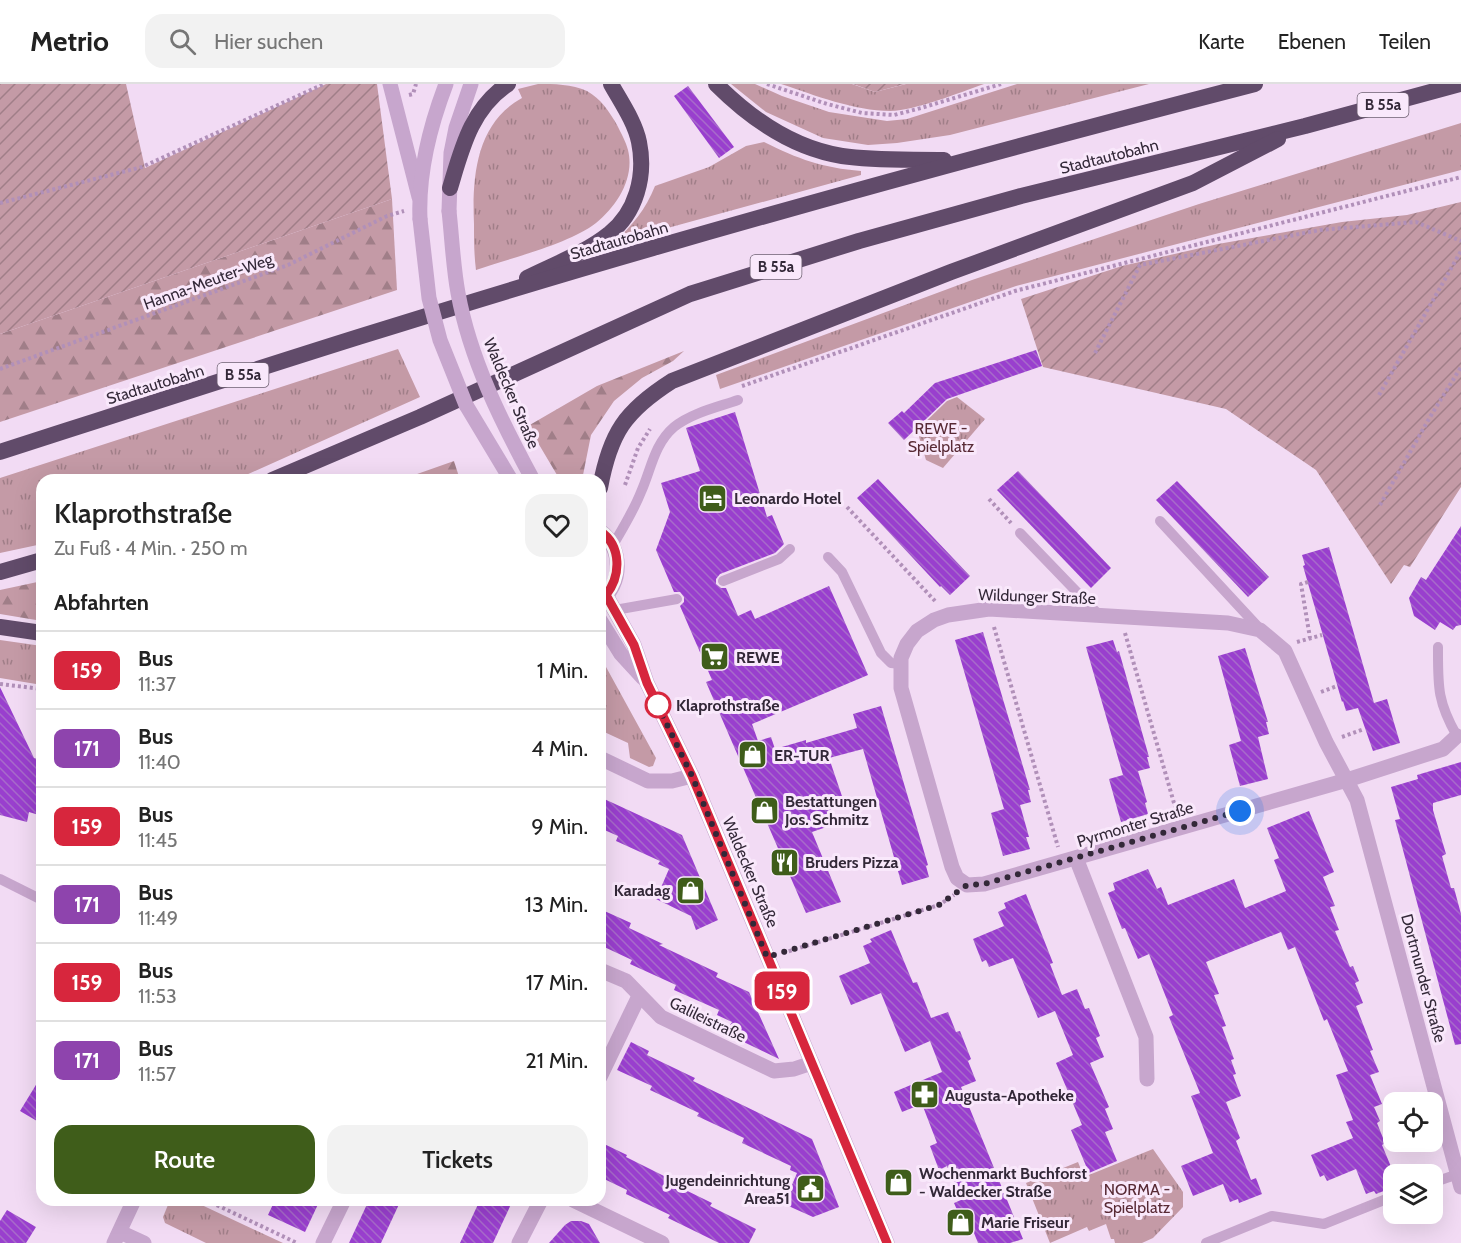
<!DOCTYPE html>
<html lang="de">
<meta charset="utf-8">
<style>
body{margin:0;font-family:Cabin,sans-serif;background:#f2f2f2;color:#222;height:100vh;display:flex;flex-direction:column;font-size:22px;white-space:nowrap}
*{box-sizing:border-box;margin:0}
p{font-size:20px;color:#767676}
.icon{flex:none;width:33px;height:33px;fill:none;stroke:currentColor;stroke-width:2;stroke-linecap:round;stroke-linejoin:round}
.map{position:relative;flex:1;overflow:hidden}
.drawer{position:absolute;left:36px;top:390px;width:570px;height:732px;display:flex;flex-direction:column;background:#fff;border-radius:18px;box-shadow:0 6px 24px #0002}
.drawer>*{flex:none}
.badge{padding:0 12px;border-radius:9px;font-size:21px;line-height:39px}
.controls{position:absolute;left:1383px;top:1008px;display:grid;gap:12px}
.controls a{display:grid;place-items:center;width:60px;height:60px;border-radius:12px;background:#fff;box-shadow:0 6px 24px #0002;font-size:30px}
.you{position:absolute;width:30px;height:30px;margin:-15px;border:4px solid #fff;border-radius:50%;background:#1a73e8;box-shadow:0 0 0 9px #1a73e833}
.map>.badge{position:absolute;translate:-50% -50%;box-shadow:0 0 0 3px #fff}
h2{padding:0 18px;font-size:22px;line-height:54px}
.round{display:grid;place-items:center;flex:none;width:63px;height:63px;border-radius:18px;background:#f2f2f2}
.overview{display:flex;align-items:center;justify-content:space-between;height:102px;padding:0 18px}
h1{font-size:28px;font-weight:600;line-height:45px}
.action{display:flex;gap:12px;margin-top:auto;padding:12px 18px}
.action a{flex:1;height:69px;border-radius:18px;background:#3f5d1a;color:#fff;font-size:24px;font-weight:600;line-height:69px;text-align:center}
.action a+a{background:#f2f2f2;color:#222}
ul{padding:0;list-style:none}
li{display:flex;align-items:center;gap:18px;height:78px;padding:0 18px;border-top:2px solid #e0e0e0}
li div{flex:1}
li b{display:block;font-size:22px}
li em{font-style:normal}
li .badge{min-width:66px;font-weight:700;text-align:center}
header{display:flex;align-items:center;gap:36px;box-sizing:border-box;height:84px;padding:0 30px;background:#fff;border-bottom:2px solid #e0e0e0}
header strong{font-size:28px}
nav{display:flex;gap:33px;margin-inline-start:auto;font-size:21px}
.search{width:420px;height:54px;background:#f2f2f2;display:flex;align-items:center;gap:15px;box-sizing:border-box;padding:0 21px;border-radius:18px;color:#767676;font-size:22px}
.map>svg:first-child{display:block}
</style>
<header>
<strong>Metrio</strong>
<div class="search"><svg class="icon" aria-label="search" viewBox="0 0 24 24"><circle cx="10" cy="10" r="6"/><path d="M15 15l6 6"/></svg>Hier suchen</div>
<nav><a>Karte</a><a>Ebenen</a><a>Teilen</a></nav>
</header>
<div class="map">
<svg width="1461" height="1159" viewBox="0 0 1461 1159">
<defs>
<pattern id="grass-tufts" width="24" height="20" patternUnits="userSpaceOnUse" patternTransform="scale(1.5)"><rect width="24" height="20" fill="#c49aa6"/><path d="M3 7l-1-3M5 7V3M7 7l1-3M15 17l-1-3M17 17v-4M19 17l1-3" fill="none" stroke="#a07e88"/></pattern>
<pattern id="forest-firs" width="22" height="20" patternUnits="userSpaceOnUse" patternTransform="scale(1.5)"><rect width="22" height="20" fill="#c49aa6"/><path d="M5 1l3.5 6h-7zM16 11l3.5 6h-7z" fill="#a07e88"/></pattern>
<pattern id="garden-furrows" width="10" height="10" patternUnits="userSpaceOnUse" patternTransform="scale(1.5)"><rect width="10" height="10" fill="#c49aa6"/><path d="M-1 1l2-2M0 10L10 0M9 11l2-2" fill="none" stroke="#a07e88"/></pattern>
<pattern id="building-back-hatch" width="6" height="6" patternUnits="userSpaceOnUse" patternTransform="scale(1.5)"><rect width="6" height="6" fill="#993fce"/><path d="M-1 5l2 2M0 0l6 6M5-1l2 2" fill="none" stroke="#a76bca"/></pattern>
</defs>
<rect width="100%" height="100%" fill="#f2dbf4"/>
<g fill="url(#grass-tufts)">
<path d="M538,0C554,0 572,0 587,7C601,15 609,27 617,41C621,49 626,58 628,66C635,94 617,122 596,139C569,160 511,174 476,186C474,171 474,155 474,140C472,93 476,39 522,14L518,5Z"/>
<polygon points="731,0 755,0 782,12 829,28 887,37 907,35 1017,0 1149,0 950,51 897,59 868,61 823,54 766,28"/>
<path d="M781,0H852L875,8L906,0H984C958,9 917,26 890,27C855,27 814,11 781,0Z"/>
<polygon points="1461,39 1461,86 1016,202 720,305 716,291 972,196 1199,120"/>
<path d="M764,58C798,75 823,84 861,87V91L613,159C632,142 646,125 655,102L709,83L746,62Z"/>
<polygon points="398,265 420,313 235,396 42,396 42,460 0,469 0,394"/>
<polygon points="957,313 985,335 943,384 926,376 917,346 947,317"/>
<polygon points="0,556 42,562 42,601 0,594"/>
<polygon points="600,572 656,674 653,682 649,683 630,674 628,659 600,646"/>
<polygon points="1153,1065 1183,1108 1183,1123 1153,1154 1142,1159 1115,1159 1114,1155 1111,1155 1106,1140 1089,1147 1087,1143 1050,1159 1026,1099 1078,1078 1084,1093"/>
<polygon points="170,1116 191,1116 283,1159 206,1159 165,1139 163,1133"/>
</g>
<g fill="url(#forest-firs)">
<polygon points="392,115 397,206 0,338 0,250"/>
<polygon points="684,267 673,277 642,294 614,317 591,351 582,396 560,396 528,342 597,302"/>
<polygon points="454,377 460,396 401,396 403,395"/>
<polygon points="42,497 42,537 0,530 0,506"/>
</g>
<g fill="url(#garden-furrows)">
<polygon points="0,0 126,0 145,84 326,0 377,0 392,115 0,250"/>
<polygon points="853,0 905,0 875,8"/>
<polygon points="1461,118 1461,403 1410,483 1404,481 1391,500 1316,386 1226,325 1043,283 1021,215 1122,182 1218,160 1342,138 1407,131"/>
</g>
<g fill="url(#building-back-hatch)">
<polygon points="688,2 734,63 719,74 674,12"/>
<polygon points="1036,266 1042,282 947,315 904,356 888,339 902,327 904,329 935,299"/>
<polygon points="735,328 767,433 772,431 784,460 775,469 720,490 716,495 716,500 721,504 726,504 738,532 751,526 755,535 829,502 868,591 752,640 758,657 771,653 775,665 806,656 806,659 857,644 853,630 881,622 928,781 926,782 929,793 902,801 863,665 829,674 844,718 830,722 835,740 812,748 841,818 806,829 706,598 712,596 680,522 684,518 684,513 680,508 674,508 656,466 670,428 661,399 700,387 686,344"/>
<polygon points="1018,387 1111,484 1091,504 997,406"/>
<polygon points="878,395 970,492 950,511 941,502 940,503 857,414"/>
<polygon points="1177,397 1269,493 1248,513 1156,416"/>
<polygon points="1461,442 1461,541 1456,542 1453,546 1440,538 1435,546 1414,532 1409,514 1421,493 1426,496"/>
<polygon points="1329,463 1374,619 1387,615 1400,659 1373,667 1358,624 1346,627 1343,617 1342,618 1303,482 1305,481 1302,471"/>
<polygon points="983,548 1030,706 1028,706 1031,718 1020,721 1029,753 1026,753 1030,765 1003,772 991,729 1004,725 955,556"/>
<polygon points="1113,556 1117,568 1119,567 1149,673 1147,673 1150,684 1138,687 1147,718 1145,719 1148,730 1121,738 1109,695 1137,687 1123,691 1086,563"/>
<polygon points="1245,564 1268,638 1266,638 1269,650 1258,653 1268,695 1240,702 1229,661 1241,657 1218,572"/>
<polygon points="0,603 34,674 42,676 42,732 29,728 27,738 0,731"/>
<polygon points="1461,678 1461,711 1433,719 1433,726 1446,770 1442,772 1451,804 1454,804 1461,830 1461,960 1455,961 1395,736 1400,735 1391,703 1418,695 1417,691"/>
<polygon points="600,713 682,751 718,836 696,846 691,832 656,815 669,785 658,780 660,777 616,757 618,752 600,744"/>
<polygon points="1309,727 1334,788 1323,793 1335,822 1330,823 1339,846 1335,847 1350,883 1353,882 1359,897 1355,899 1363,919 1356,922 1373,966 1370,967 1379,988 1370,991 1382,1020 1374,1023 1380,1037 1377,1039 1385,1059 1382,1061 1394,1090 1394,1103 1376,1110 1374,1107 1366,1110 1356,1085 1327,1097 1324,1091 1320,1093 1311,1071 1353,1054 1346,1038 1353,1036 1336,991 1348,987 1327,935 1324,937 1295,863 1288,866 1281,848 1206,878 1219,910 1214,911 1226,942 1222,943 1234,975 1231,976 1236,990 1233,991 1241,1012 1226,1018 1240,1054 1236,1057 1251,1096 1256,1094 1262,1110 1239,1119 1238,1115 1230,1118 1223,1100 1193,1112 1181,1082 1213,1069 1191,1012 1200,1009 1169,933 1173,931 1149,870 1138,875 1125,844 1122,845 1108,809 1115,806 1113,799 1148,785 1157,805 1161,803 1168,821 1234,795 1245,824 1286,807 1274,776 1279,774 1267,744"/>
<polygon points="1026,810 1053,879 1050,880 1062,911 1077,905 1085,925 1089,924 1100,952 1096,954 1104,973 1090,979 1109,1023 1105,1025 1113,1045 1105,1048 1117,1077 1089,1089 1071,1046 1082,1041 1056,979 1073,971 1055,927 1038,934 1013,874 989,883 986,876 982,878 973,855 1004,842 998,828 1006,824 1004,819"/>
<polygon points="600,825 631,839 629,844 663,860 659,861 718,889 716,893 749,908 779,975 725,949 732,938 717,931 719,926 674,906 676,901 630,880 632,876 600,861"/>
<polygon points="891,846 913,899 917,898 931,934 948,928 956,948 960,947 971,975 968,977 976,997 961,1003 1023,1155 1010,1159 978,1159 970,1139 964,1142 954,1119 961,1116 947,1082 939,1086 930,1062 937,1059 922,1020 902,1028 894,1008 942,988 930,957 905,968 881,909 851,921 839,892 870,879 863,862 872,858 870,855"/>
<polygon points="631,958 649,967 647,971 695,994 693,997 812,1055 839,1123 813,1133 784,1120 797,1089 790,1086 791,1082 742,1059 744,1054 697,1032 699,1029 650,1006 652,1002 617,986"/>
<polygon points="42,991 42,1040 20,1027"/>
<polygon points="600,1058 627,1071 626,1073 668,1094 667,1097 712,1119 710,1122 756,1145 749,1159 719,1159 668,1134 670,1131 626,1110 627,1106 600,1093"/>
<polygon points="275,1116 320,1116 305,1148 268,1131"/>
<polygon points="369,1116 401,1116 381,1159 349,1159"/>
<polygon points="480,1116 513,1116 493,1159 460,1159"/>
<polygon points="7,1126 36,1143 26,1159 0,1159 0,1137"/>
<polygon points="571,1137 581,1137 589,1140 600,1159 549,1159 565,1141"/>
</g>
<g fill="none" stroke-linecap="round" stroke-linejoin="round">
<g stroke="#b190b9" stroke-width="4" stroke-dasharray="3 3" stroke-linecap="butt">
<polyline points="767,0 827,20 862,29 894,31 921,24 1001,0"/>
<polyline points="409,11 413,10 416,0"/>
<polyline points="0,119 142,83 324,0"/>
<polyline points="1095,269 1140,181 1320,146 1416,138 1461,157"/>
<polyline points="0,285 288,181 387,132 404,127"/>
<polyline points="742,302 1015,207 1461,93"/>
<polyline points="1379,311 1461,167"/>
<polyline points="625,401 638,364 650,345"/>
<polyline points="989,415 1011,439"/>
<polyline points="1380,421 1430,333 1461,283"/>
<polyline points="847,423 935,517"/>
<polyline points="1308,498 1301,500 1310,554"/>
<polyline points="994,543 1058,763"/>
<polyline points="1125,549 1176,726"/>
<polyline points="1297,558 1322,551"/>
<polyline points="0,600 42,605"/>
<polyline points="1321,608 1337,602"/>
<polyline points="1342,653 1364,645"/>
<polyline points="783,869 939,821 954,811"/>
<polyline points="206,1116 297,1159"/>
</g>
<g stroke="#c7a6cd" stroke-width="10">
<polyline points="1160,437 1260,545"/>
<polyline points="1020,449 1099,531"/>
<path d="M613,461C623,444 634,426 641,408C651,386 654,360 674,343C691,329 718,323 738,316"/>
<polyline points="828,473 842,488 881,569 891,579 901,580"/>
<polyline points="723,497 779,475 790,465"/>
<polyline points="615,526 677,515"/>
<path d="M1438,563C1438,602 1437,617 1457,652"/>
<polyline points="0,795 42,816"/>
<polyline points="1432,1099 1458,1090"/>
<polyline points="1206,1159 1272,1132 1324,1140 1394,1112"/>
</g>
<g stroke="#c7a6cd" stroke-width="15">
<polyline points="390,0 419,113"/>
<polyline points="1457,652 1443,665 1347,696 984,800 967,801 957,794 952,783 901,604 901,574 907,560 917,547 934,536 948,531 989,525 1228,539 1260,546 1285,567 1326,658 1357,716 1461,1103"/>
<polyline points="600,674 648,697 672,697 692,692"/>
<polyline points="1076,774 1146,953 1147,995"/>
<polyline points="600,886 626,897 661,933 774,987 794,985 812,979"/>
<polyline points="600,993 639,912"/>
<polyline points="573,1116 662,1159"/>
<polyline points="120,1148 144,1159"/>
<polyline points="114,1159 134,1116"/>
<polyline points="323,1159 344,1116"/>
<polyline points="519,1159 541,1116"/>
</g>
<g stroke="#c7a6cd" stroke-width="15">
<polyline points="449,127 451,69 456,44 471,0"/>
<path d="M420,135C418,89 430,42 446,0"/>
<polyline points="466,321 511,396"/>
<path d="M600,447C623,463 623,501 600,517"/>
<polyline points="606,511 634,561 647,599 692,692 887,1159"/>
<polyline points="600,536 621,570 643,594"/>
</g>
<g stroke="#614b6a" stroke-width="16">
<path d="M716,0C751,35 792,64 842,72C875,77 911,75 944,76"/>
<path d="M450,104C462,64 471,25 508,0"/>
<path d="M527,194C553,181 587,168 609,150C636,129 646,92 639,58C635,38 621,18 611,0"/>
<path d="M0,368C217,298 434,227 653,164C853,106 1054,52 1255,0"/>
<polyline points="272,396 420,333 690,210 859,157 1021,112 1305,42 1460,0"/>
<path d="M600,404C610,349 625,327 672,297L951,188L1193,99L1278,55"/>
<polyline points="0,488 42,476"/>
<polyline points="0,543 42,549"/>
</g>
<g stroke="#c7a6cd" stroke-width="15">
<path d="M449,127C452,154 453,182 458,209C470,275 501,337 533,396"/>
<polyline points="420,135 429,214 440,256 466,321"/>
</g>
</g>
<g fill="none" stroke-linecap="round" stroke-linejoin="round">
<defs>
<path id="line" d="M600,447C622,462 621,492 606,511L634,561L647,599L692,692L887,1159"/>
</defs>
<use href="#line" stroke="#fff" stroke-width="14"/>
<use href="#line" stroke="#d7263d" stroke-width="9"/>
<polyline stroke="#332838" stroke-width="6" stroke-dasharray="0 10.8" points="658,621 653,612 692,692 767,873 939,821 967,801 984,800 1240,727"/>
</g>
<defs>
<symbol id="hotel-square" viewBox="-11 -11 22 22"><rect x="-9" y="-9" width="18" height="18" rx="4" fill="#3f5d1a" stroke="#f9e8fb"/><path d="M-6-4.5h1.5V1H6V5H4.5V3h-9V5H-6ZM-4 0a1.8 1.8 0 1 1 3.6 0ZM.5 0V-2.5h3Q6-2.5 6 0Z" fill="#fff"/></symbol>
<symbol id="supermarket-square" viewBox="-11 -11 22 22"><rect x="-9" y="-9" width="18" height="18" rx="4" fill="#3f5d1a" stroke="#f9e8fb"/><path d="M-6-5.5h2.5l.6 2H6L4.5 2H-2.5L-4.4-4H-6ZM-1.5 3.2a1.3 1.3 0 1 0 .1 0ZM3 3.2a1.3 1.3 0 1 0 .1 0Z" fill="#fff"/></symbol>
<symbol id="shop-square" viewBox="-11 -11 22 22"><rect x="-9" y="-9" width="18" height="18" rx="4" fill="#3f5d1a" stroke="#f9e8fb"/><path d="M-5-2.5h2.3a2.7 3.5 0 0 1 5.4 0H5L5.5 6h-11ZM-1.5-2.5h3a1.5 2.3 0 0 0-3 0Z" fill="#fff"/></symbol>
<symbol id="restaurant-square" viewBox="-11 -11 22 22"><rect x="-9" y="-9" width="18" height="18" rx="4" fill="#3f5d1a" stroke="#f9e8fb"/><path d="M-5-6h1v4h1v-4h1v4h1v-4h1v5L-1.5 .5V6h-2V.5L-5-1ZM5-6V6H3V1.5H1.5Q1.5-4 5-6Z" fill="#fff"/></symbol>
<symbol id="pharmacy-square" viewBox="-11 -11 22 22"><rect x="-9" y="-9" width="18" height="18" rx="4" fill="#3f5d1a" stroke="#f9e8fb"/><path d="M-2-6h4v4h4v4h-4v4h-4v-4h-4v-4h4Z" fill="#fff"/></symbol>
<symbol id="civic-square" viewBox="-11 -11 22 22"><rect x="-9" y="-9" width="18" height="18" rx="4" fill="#3f5d1a" stroke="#f9e8fb"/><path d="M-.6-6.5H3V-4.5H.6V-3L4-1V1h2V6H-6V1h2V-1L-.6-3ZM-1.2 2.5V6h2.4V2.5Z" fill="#fff"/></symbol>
</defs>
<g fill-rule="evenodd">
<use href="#hotel-square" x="696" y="398" width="33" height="33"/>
<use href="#supermarket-square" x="698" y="556" width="33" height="33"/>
<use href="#shop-square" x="736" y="654" width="33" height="33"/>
<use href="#shop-square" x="748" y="710" width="33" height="33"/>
<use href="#restaurant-square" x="768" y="762" width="33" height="33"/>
<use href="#shop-square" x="674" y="790" width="33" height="33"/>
<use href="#pharmacy-square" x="908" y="994" width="33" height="33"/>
<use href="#shop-square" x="882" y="1082" width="33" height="33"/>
<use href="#civic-square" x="794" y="1088" width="33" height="33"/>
<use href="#shop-square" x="944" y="1122" width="33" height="33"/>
</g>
<circle fill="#fff" stroke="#d7263d" stroke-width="3" cx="658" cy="621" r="12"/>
<g text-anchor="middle" stroke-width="6" stroke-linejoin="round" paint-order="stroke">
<g fill="#f9e8fb" stroke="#6e6272" stroke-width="1.5">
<rect x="1357.5" y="9" width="51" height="24" rx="4.5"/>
<rect x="750.5" y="171" width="51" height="24" rx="4.5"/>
<rect x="217.5" y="279" width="51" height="24" rx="4.5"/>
</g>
<g font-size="15" font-weight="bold" fill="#332838">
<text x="1383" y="26">B 55a</text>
<text x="776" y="188">B 55a</text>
<text x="243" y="296">B 55a</text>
</g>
<g font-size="16" fill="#332838" stroke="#f9e8fb">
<text transform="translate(1109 72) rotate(-14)" y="6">Stadtautobahn</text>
<text transform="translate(619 156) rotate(-16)" y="6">Stadtautobahn</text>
<text transform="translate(208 197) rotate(-20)" y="6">Hanna-Meuter-Weg</text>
<text transform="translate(155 300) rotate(-17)" y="6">Stadtautobahn</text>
<text transform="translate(512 309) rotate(67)" y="6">Waldecker Straße</text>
<text transform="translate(1037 512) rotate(2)" y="6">Wildunger Straße</text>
<text transform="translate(1135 740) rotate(-17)" y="6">Pyrmonter Straße</text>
<text transform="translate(751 788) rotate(67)" y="6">Waldecker Straße</text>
<text transform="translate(1424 894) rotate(75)" y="6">Dortmunder Straße</text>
<text transform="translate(708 935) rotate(26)" y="6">Galileistraße</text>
</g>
<g font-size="16" fill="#582a35" stroke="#f9e8fb">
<text x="941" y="350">REWE -<tspan x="941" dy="18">Spielplatz</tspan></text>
<text x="1137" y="1111">NORMA -<tspan x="1137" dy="18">Spielplatz</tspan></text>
</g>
<g font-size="16" font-weight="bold" fill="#332838" stroke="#f9e8fb" text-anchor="start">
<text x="734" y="420">Leonardo Hotel</text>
<text x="736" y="579">REWE</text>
<text x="774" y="677">ER-TUR</text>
<text x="785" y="723">Bestattungen<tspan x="785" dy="18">Jos. Schmitz</tspan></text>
<text x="805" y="784">Bruders Pizza</text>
<text x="670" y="812" text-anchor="end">Karadag</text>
<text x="945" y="1017">Augusta-Apotheke</text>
<text x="919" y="1095">Wochenmarkt Buchforst<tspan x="919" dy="18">- Waldecker Straße</tspan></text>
<text x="790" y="1102" text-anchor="end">Jugendeinrichtung<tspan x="790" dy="18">Area51</tspan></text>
<text x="981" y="1144">Marie Friseur</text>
</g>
<g font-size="16" font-weight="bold" fill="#332838" stroke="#f9e8fb" text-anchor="start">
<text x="676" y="627">Klaprothstraße</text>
</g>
</g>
</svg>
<div class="controls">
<a><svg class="icon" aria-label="locate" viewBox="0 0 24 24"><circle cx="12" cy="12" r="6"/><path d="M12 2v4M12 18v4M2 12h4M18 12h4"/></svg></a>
<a><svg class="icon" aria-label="layers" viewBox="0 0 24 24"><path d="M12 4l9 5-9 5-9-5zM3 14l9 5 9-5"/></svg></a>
</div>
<div class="you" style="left:1240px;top:727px"></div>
<b class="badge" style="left:782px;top:907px;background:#d7263d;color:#fff">159</b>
<section class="drawer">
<div class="overview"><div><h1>Klaprothstraße</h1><p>Zu Fuß · 4 Min. · 250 m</p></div><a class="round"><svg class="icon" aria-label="heart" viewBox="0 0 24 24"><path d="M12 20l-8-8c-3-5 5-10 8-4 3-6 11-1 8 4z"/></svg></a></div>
<h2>Abfahrten</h2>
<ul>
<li><span class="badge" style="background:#d7263d;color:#fff">159</span><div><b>Bus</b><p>11:37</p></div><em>1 Min.</em></li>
<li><span class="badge" style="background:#8e44ad;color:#fff">171</span><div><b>Bus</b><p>11:40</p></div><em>4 Min.</em></li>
<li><span class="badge" style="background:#d7263d;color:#fff">159</span><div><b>Bus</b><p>11:45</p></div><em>9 Min.</em></li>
<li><span class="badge" style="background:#8e44ad;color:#fff">171</span><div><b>Bus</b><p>11:49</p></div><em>13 Min.</em></li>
<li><span class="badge" style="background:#d7263d;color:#fff">159</span><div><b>Bus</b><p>11:53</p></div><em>17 Min.</em></li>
<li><span class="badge" style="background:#8e44ad;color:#fff">171</span><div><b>Bus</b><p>11:57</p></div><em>21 Min.</em></li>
</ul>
<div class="action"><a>Route</a><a>Tickets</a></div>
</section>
</div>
